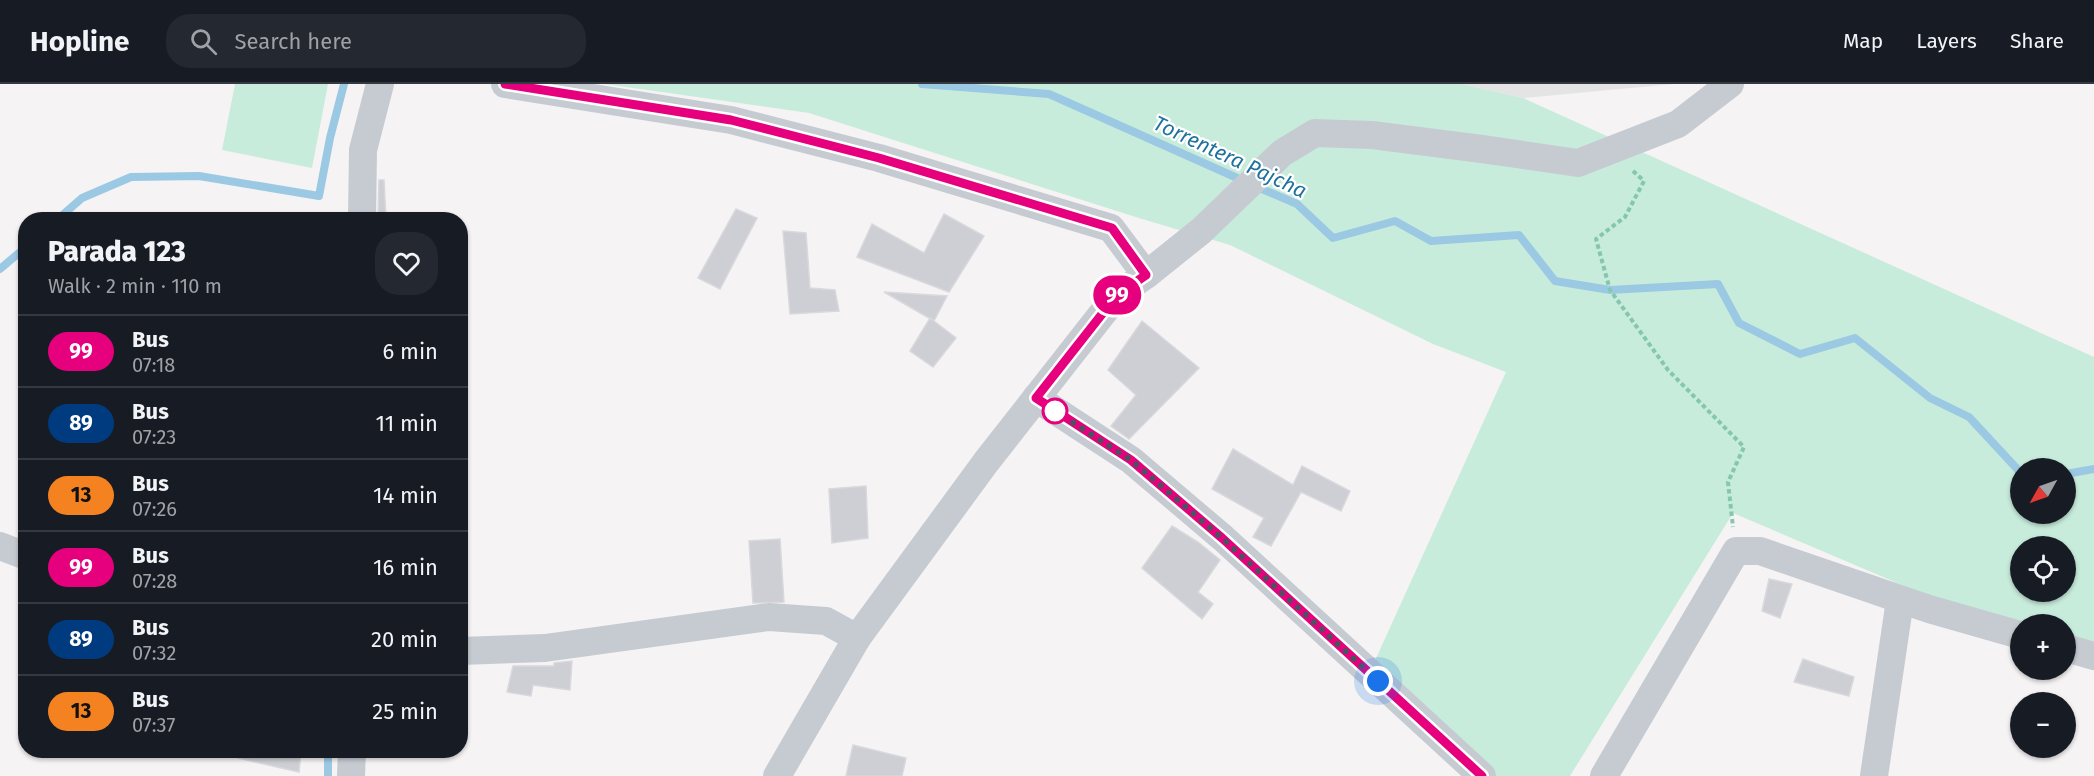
<!DOCTYPE html>
<meta charset="utf-8">
<style>
body{margin:0;font-family:"Fira Sans",sans-serif;background:#242831;color:#f1f3f6;height:100vh;display:flex;flex-direction:column;font-size:22px;white-space:nowrap}
*{box-sizing:border-box;margin:0}
p{font-size:20px;color:#9ea1a6}
.icon{flex:none;width:33px;height:33px;fill:none;stroke:currentColor;stroke-width:2;stroke-linecap:round;stroke-linejoin:round}
.map{position:relative;flex:1;overflow:hidden}
.sheet{position:absolute;left:18px;top:128px;width:450px;height:546px;display:flex;flex-direction:column;background:#171b24;border-radius:24px;box-shadow:0 2px 4px #0004}
.sheet>*{flex:none}
.badge{padding:0 12px;border-radius:20px;font-size:21px;line-height:39px}
.needle{width:39px;rotate:230deg}
.controls{position:absolute;left:2010px;top:374px;display:grid;gap:12px}
.controls a{display:grid;place-items:center;width:66px;height:66px;border-radius:50%;background:#171b24;box-shadow:0 2px 4px #0004;font-size:30px}
.you{position:absolute;width:30px;height:30px;margin:-15px;border:4px solid #fff;border-radius:50%;background:#1a73e8;box-shadow:0 0 0 9px #1a73e833}
.map>.badge{position:absolute;translate:-50% -50%;box-shadow:0 0 0 3px #fff}
.round{display:grid;place-items:center;flex:none;width:63px;height:63px;border-radius:24px;background:#242831}
.summary{display:flex;align-items:center;justify-content:space-between;height:102px;padding:0 30px}
h1{font-size:28px;font-weight:800;line-height:45px}
ul{padding:0;list-style:none}
li{display:flex;align-items:center;gap:18px;height:72px;padding:0 30px;border-top:2px solid #363941}
li div{flex:1}
li b{display:block;font-size:22px}
li em{font-style:normal}
li .badge{min-width:66px;font-weight:700;text-align:center}
header{display:flex;align-items:center;gap:36px;box-sizing:border-box;height:84px;padding:0 30px;background:#171b24;border-bottom:2px solid #363941}
header strong{font-size:28px}
nav{display:flex;gap:33px;margin-inline-start:auto;font-size:21px}
.search{width:420px;height:54px;background:#242831;display:flex;align-items:center;gap:15px;box-sizing:border-box;padding:0 21px;border-radius:24px;color:#9ea1a6;font-size:22px}
.map>svg:first-child{display:block}
</style>
<header>
<strong>Hopline</strong>
<div class="search"><svg class="icon" aria-label="search" viewBox="0 0 24 24"><circle cx="10" cy="10" r="6"/><path d="M15 15l6 6"/></svg>Search here</div>
<nav><a>Map</a><a>Layers</a><a>Share</a></nav>
</header>
<div class="map">
<svg width="2094" height="692" viewBox="0 0 2094 692">
<rect width="100%" height="100%" fill="#f5f3f3"/>
<polygon fill="#e5e4e4" points="1462,0 1674,0 1523,14"/>
<g fill="#c8ecdb" fill-rule="evenodd">
<polygon points="235,0 328,0 312,84 222,66"/>
<path d="M605,0H1462L1523,14L2094,273V563L2066,556V540H2020L1970,530L1733,429L1570,692H1496L1373,581L1506,288L1433,260L1230,161L1142,135L809,29ZM2020,384H2066V429H2020ZM2020,462H2066V507H2020Z"/>
</g>
<g fill="none" stroke-linecap="round" stroke-linejoin="round">
<g stroke="#9bc9e3" stroke-width="8">
<polyline points="922,0 1049,10 1244,97"/>
<polyline points="1255,102 1297,120 1333,154 1395,137 1431,157 1519,151 1555,197 1610,206 1718,200 1739,239 1800,270 1855,254 1930,314 1969,333 2020,388"/>
<polyline points="58,135 82,114 131,93 199,92 319,112 330,54 344,0"/>
<polyline points="0,185 26,163"/>
<polyline points="2066,390 2094,385"/>
<polyline points="328,692 328,666"/>
</g>
</g>
<g fill="#cdcfd4" stroke="#d8d8dd" stroke-width="1.5">
<polygon points="379,96 384,96 386,135 378,135"/>
<polygon points="736,125 757,134 720,205 698,194"/>
<polygon points="944,130 984,152 949,208 857,173 872,140 924,169"/>
<polygon points="783,147 806,149 810,204 835,206 839,227 790,230"/>
<polygon points="884,208 947,212 934,237"/>
<polygon points="930,234 956,254 933,283 910,267"/>
<polygon points="1142,237 1199,284 1129,355 1111,342 1136,311 1108,286"/>
<polygon points="1233,365 1293,401 1302,382 1350,407 1341,427 1301,408 1271,462 1253,453 1264,434 1212,405"/>
<polygon points="866,402 868,454 832,459 829,405"/>
<polygon points="1172,442 1198,458 1220,476 1198,508 1213,520 1202,535 1142,484"/>
<polygon points="780,455 784,518 753,519 749,457"/>
<polygon points="1769,495 1792,500 1780,534 1762,527"/>
<polygon points="1803,575 1854,593 1849,612 1794,598"/>
<polygon points="572,577 570,606 533,601 531,612 507,608 513,582 554,582 554,579"/>
<polygon points="853,661 906,674 902,692 846,692"/>
<polygon points="239,666 301,666 299,688 238,674"/>
</g>
<g fill="none" stroke-linecap="round" stroke-linejoin="round">
<polyline stroke="#84c6af" stroke-width="4" stroke-dasharray="4.5 3" stroke-linecap="butt" points="1633,87 1644,97 1625,133 1596,155 1610,206 1668,286 1744,363 1728,398 1733,443"/>
<g stroke="#c6cbd2" stroke-width="28">
<polyline points="505,0 731,36 879,74 1111,144 1146,191"/>
<polyline points="362,135 363,66 380,0"/>
<polyline points="1036,314 1131,376 1223,454 1482,692"/>
<polyline points="0,462 26,472"/>
<polyline points="2066,564 2094,572"/>
<polyline points="460,567 545,564 769,533 826,537 857,554"/>
<polyline points="351,692 352,666"/>
<polyline points="777,692 857,554 986,378 1117,211 1146,191 1201,147 1282,69 1315,49 1372,51 1482,65 1578,79 1678,40 1730,0"/>
<polyline points="1604,692 1736,467 1760,467 1929,525 2020,551"/>
<polyline points="1874,692 1900,516"/>
</g>
</g>
<g fill="none" stroke-linecap="round" stroke-linejoin="round">
<defs>
<polyline id="line" points="505,0 731,36 879,74 1112,144 1146,191 1117,211 1036,314 1131,376 1222,454 1482,692"/>
</defs>
<use href="#line" stroke="#fff" stroke-width="14"/>
<use href="#line" stroke="#e6007e" stroke-width="9"/>
<polyline stroke="#4d535e" stroke-width="6" stroke-dasharray="0 10.8" points="1055,327 1131,376 1222,454 1378,597"/>
</g>
<circle fill="#fff" stroke="#e6007e" stroke-width="3" cx="1055" cy="327" r="12"/>
<g text-anchor="middle" stroke-width="4.5" stroke-linejoin="round" paint-order="stroke">
<g font-size="21" font-style="italic" fill="#1f719f" stroke="#fff">
<text transform="translate(1230 73) rotate(25)" y="7">Torrentera Pajcha</text>
</g>
</g>
</svg>
<div class="controls">
<a><svg class="needle" viewBox="-14 -14 28 28"><path d="M0-13l5 13h-10z" fill="#e53935"/><path d="M0 13l5-13h-10z" fill="#9ea1a6"/></svg></a>
<a><svg class="icon" aria-label="locate" viewBox="0 0 24 24"><circle cx="12" cy="12" r="6"/><path d="M12 2v4M12 18v4M2 12h4M18 12h4"/></svg></a>
<a>+</a>
<a>−</a>
</div>
<div class="you" style="left:1378px;top:597px"></div>
<b class="badge" style="left:1117px;top:211px;background:#e6007e;color:#fff">99</b>
<section class="sheet">
<div class="summary"><div><h1>Parada 123</h1><p>Walk · 2 min · 110 m</p></div><a class="round"><svg class="icon" aria-label="heart" viewBox="0 0 24 24"><path d="M12 20l-8-8c-3-5 5-10 8-4 3-6 11-1 8 4z"/></svg></a></div>
<ul>
<li><span class="badge" style="background:#e6007e;color:#fff">99</span><div><b>Bus</b><p>07:18</p></div><em>6 min</em></li>
<li><span class="badge" style="background:#003b80;color:#fff">89</span><div><b>Bus</b><p>07:23</p></div><em>11 min</em></li>
<li><span class="badge" style="background:#f58220;color:#111">13</span><div><b>Bus</b><p>07:26</p></div><em>14 min</em></li>
<li><span class="badge" style="background:#e6007e;color:#fff">99</span><div><b>Bus</b><p>07:28</p></div><em>16 min</em></li>
<li><span class="badge" style="background:#003b80;color:#fff">89</span><div><b>Bus</b><p>07:32</p></div><em>20 min</em></li>
<li><span class="badge" style="background:#f58220;color:#111">13</span><div><b>Bus</b><p>07:37</p></div><em>25 min</em></li>
</ul>
</section>
</div>
